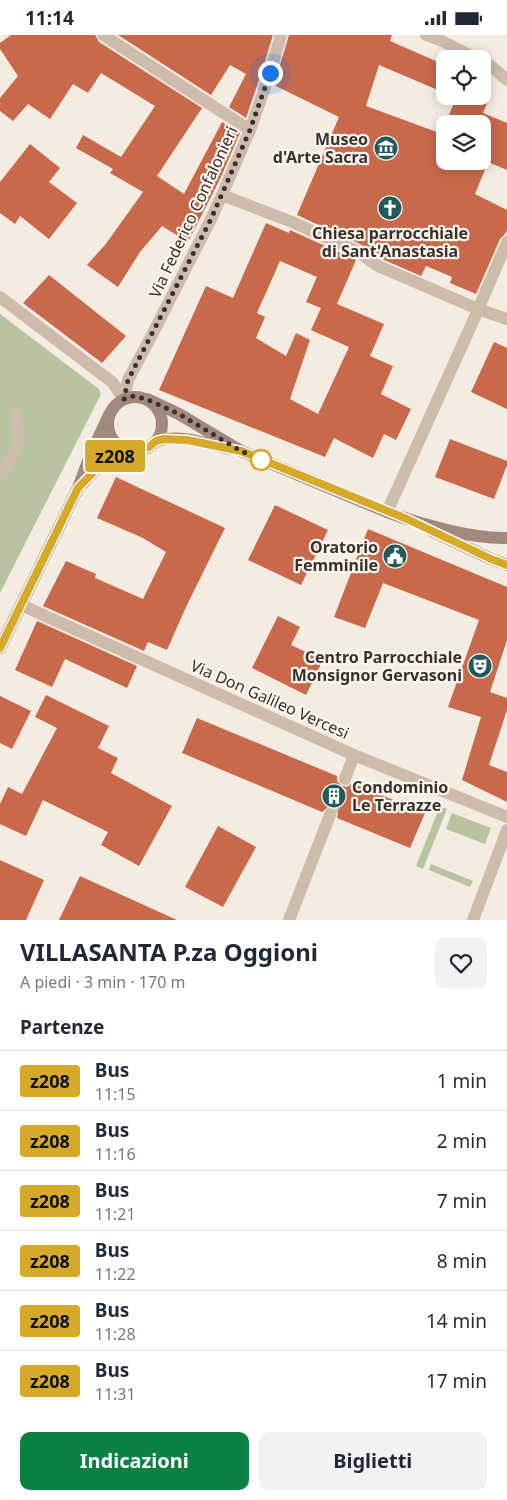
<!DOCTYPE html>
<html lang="it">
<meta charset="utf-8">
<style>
body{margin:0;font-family:"Noto Sans",sans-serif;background:#f2f2f3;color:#1f2937;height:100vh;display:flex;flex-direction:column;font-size:19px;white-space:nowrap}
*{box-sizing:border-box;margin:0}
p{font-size:16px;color:#747a83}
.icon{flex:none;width:28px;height:28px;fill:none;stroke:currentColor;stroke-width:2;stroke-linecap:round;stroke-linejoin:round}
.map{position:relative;height:885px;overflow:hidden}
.sheet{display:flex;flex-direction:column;background:#fff;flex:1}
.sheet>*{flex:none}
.badge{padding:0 10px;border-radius:4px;font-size:18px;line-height:32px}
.tools{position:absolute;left:436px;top:15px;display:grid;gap:10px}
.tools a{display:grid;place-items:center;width:55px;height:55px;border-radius:10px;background:#fff;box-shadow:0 2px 12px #0003;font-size:25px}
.you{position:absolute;width:25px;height:25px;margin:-12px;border:4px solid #fff;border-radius:50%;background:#1a73e8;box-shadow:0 0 0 8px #1a73e833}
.map>.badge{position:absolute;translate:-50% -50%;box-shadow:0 0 0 2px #fff}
h2{padding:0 20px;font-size:19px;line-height:45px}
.round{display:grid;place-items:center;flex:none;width:52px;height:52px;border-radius:10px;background:#f2f2f3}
.head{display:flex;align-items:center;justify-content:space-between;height:85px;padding:0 20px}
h1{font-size:24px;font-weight:700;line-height:38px}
.cta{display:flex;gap:10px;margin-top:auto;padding:10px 20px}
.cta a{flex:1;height:58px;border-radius:10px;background:#0b8043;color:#fff;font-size:20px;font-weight:700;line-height:58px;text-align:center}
.cta a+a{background:#f2f2f3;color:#1f2937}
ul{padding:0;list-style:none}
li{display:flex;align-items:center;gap:15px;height:60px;padding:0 20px;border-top:1px solid #e0e1e3}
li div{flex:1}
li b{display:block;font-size:19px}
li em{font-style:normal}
li .badge{min-width:55px;font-weight:700;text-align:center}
.status{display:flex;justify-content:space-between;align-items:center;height:35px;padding:0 25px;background:#fff;direction:ltr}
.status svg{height:14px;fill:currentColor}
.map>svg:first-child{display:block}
</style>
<div class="status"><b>11:14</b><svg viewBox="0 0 49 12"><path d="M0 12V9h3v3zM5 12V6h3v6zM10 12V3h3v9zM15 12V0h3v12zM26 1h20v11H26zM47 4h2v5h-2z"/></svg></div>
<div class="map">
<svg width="507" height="885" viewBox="0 0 507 885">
<rect width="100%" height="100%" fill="#f4ebe1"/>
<g fill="#b8c4a0">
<polygon points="0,279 99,354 101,359 0,558"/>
<polygon points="440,771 447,774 423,834 416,831"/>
<polygon points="452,778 491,793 485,809 446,794"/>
<polygon points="431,829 473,846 470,852 429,835"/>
</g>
<g fill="#c8694b" fill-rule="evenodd">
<polygon points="11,0 95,0 99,7 202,73 157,141 184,159 222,87 240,98 220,144 188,207 162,191 140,217 118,252 87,230 105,210 143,157 110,138 113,134 76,113 83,100 121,122 155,71 101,38 88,58 73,49 50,84 28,69 13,86 0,76 0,63 18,41 0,14 0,8"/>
<polygon points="118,0 273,0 262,36 246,83 229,72 246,39 230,30 211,60"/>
<polygon points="289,0 392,0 390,6 445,30 445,58 379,30 366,71 445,100 445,126 486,126 482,125 482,79 478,89 445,89 457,61 490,61 483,78 507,88 507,135 488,127 475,159 507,175 507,195 505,199 500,204 476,259 450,248 452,242 426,231 421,241 382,224 360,209 297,180 339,82 274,50"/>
<polygon points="30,109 60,133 49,147 77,168 49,204 20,181 15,189 0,178 0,147"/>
<path d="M266,188L289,198L290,195L356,225L337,269L384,289L370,321L393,331L381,359L411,374L396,405L384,399L373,423L334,403L325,422L159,355L206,251L233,263ZM280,226L317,242L306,267L321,273L311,295L349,312L318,379L290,364L310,305L296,298L286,321L256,303L265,282L257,278Z"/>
<polygon points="49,240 126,301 102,328 23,268"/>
<polygon points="494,307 507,313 507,374 471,357"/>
<polygon points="450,404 507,426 507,430 494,464 435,442"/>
<polygon points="116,442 225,493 186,572 167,615 148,607 144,616 43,571 66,526 96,539 95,543 143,564 166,517 143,503 97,483"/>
<polygon points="275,470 328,495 301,550 248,525"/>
<polygon points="368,494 507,552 507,605 490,657 507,663 507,675 489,730 507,737 507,767 462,745 481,682 448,672 479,585 383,548 365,593 334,582"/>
<polygon points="278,581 300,592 291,610 323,625 306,660 252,633"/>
<polygon points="37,586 137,631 127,653 65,624 52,652 15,635"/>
<polygon points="46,660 109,691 98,713 118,723 111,738 172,771 139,831 101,810 108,797 43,765 26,801 0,789 0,769 8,752 22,759 57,693 35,682"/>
<polygon points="0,661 31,676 12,714 0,708"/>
<polygon points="197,683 337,741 337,746 342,751 347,752 352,748 425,778 410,813 337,783 338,778 333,773 328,772 322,777 182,718"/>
<polygon points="218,791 256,812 223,872 185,852"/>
<polygon points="0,825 44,845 26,885 0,885"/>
<polygon points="80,841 177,885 59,885"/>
</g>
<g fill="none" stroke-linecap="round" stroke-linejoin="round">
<polyline stroke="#cfc6bd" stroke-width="12" stroke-dasharray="12 6" stroke-linecap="butt" points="330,780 345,744"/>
<polyline stroke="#cdbbac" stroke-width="11" points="0,442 20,408 15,378"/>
<g stroke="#cdbbac" stroke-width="12">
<polyline points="103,0 250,95"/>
<polyline points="426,0 442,6 477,24"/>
<polyline points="482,26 491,31 507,45"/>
<polyline points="222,160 292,187 357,216 378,231 478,274 507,284"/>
<polyline points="0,262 112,347 124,364"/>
<polyline points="124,364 128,345 154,296 211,184 222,160 250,95 270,38 281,0"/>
<polyline points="387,477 474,284 507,207"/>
<polyline points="21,570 354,720 507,782"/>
<polyline points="345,744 354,720"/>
<polyline points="289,885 330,780"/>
<polyline points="473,885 507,795"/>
</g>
<g stroke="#a18a7d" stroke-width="12">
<circle cx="135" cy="389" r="27"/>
<path d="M147,364L179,379L241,416L387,477C420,489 472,504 507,503"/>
<path d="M156,406C181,399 207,409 231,414"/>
<path d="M82,449C97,433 108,419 132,416"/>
<polyline points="432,496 491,524 507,530"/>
<polyline points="0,613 78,453 91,418 109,380"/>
</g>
</g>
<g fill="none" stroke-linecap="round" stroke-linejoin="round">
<defs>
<polyline id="line" points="0,613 78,453 102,428 112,422 125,417 144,414 149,412 156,406 164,404 187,405 241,416 407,484 491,524 507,530"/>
</defs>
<use href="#line" stroke="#fff" stroke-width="11"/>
<use href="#line" stroke="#d7a928" stroke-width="8"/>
<polyline stroke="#3b302b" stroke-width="5" stroke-dasharray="0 9" points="261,425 241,416 179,379 146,364 134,361 124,364 128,345 211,184 250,95 270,38"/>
</g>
<defs>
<symbol id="museum-disc" viewBox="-11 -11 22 22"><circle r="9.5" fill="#1f5a5e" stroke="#fbf5ee"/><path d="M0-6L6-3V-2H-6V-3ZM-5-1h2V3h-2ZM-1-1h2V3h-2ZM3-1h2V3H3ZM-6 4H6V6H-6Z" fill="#fff"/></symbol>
<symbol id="church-disc" viewBox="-11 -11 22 22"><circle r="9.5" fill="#1f5a5e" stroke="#fbf5ee"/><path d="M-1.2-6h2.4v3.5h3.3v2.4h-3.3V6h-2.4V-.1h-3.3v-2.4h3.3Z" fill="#fff"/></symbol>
<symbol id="civic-disc" viewBox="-11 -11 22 22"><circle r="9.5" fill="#1f5a5e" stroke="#fbf5ee"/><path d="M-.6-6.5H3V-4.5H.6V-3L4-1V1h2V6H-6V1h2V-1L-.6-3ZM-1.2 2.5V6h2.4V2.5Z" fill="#fff"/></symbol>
<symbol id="theatre-disc" viewBox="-11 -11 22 22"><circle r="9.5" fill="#1f5a5e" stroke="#fbf5ee"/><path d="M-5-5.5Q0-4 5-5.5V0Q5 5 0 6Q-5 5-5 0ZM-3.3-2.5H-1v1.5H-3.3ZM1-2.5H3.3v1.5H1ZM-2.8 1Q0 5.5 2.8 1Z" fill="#fff"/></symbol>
<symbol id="building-disc" viewBox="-11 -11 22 22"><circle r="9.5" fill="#1f5a5e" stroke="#fbf5ee"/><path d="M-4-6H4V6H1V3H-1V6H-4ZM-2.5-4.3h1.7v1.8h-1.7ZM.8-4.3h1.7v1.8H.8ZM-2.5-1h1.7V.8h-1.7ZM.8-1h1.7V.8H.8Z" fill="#fff"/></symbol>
</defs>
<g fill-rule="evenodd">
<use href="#museum-disc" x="372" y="99" width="28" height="28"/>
<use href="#church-disc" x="376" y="159" width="28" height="28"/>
<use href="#civic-disc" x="381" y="507" width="28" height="28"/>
<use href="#theatre-disc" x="466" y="617" width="28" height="28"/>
<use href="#building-disc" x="320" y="747" width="28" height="28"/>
</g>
<circle fill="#fff" stroke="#d7a928" stroke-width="2.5" cx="261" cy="425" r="10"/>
<g text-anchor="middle" stroke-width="4.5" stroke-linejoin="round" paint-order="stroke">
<g font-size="16" font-weight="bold" fill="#3b302b" stroke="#fbf5ee" text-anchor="end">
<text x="368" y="110">Museo<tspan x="368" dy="18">d'Arte Sacra</tspan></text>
<text x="390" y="204" text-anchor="middle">Chiesa parrocchiale<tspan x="390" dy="18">di Sant'Anastasia</tspan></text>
<text x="378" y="518">Oratorio<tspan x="378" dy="18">Femminile</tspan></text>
<text x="462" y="628">Centro Parrocchiale<tspan x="462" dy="18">Monsignor Gervasoni</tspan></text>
<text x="352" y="758" text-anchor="start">Condominio<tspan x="352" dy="18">Le Terrazze</tspan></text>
</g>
<g font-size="16" fill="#3b302b" stroke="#fbf5ee">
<text transform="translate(193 177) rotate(-65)" y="6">Via Federico Confalonieri</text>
<text transform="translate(270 664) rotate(24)" y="6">Via Don Galileo Vercesi</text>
</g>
</g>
</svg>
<div class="tools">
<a><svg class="icon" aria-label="locate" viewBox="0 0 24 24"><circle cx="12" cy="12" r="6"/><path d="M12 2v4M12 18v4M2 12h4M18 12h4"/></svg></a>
<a><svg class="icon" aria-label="layers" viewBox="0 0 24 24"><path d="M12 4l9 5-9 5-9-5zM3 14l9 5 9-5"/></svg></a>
</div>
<div class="you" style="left:270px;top:38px"></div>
<b class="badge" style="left:115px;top:421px;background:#d7a928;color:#111">z208</b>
</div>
<section class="sheet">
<div class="head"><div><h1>VILLASANTA P.za Oggioni</h1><p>A piedi · 3 min · 170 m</p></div><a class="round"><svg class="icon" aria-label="heart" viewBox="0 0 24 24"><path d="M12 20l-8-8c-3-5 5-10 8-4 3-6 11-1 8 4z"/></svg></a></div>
<h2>Partenze</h2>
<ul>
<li><span class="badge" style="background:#d7a928;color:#111">z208</span><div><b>Bus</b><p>11:15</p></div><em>1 min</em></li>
<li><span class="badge" style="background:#d7a928;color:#111">z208</span><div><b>Bus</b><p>11:16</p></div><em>2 min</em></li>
<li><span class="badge" style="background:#d7a928;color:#111">z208</span><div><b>Bus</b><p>11:21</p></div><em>7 min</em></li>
<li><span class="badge" style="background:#d7a928;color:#111">z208</span><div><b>Bus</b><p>11:22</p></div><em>8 min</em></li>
<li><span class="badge" style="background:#d7a928;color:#111">z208</span><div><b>Bus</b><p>11:28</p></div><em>14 min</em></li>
<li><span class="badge" style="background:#d7a928;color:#111">z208</span><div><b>Bus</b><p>11:31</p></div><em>17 min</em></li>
</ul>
<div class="cta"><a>Indicazioni</a><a>Biglietti</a></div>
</section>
